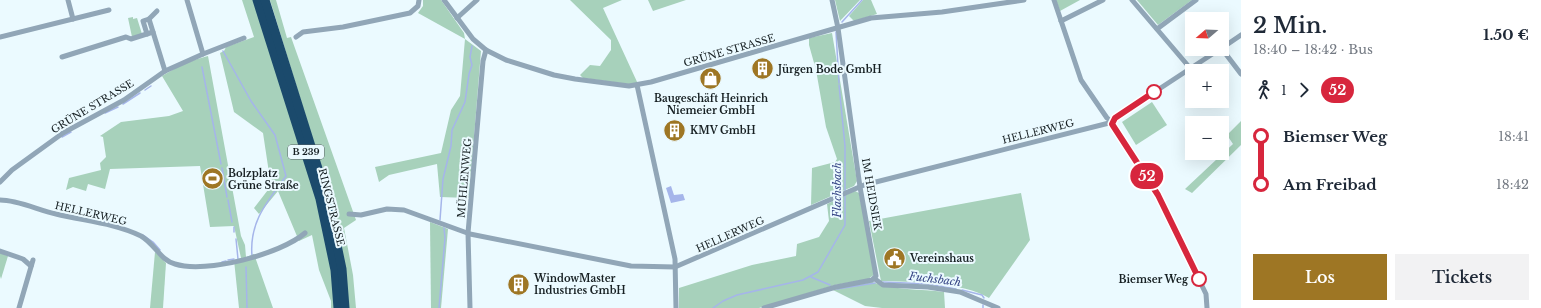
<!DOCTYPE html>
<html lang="de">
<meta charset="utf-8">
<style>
body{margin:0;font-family:"Libre Baskerville",serif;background:#f2f2f3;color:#1f2937;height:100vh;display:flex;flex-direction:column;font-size:15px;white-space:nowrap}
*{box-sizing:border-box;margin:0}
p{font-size:13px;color:#747a83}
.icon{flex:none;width:22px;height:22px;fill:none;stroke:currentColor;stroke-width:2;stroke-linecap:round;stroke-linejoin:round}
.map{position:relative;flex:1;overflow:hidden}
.drawer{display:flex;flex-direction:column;background:#fff;width:300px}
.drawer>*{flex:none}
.badge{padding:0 8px;border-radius:13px;font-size:14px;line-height:26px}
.needle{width:26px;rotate:251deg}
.controls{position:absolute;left:1185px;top:12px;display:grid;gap:8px}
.controls a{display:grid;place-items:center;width:44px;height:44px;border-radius:0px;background:#fff;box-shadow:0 4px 16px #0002;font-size:20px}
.map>.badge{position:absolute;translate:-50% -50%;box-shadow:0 0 0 2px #fff}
.legs{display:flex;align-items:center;gap:6px;height:44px;padding:0 12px;font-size:13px}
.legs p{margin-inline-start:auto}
.headline{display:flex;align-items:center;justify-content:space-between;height:68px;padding:0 12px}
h1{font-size:22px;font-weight:600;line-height:30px}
.cta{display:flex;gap:8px;margin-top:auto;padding:8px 12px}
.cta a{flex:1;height:46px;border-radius:0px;background:#9e7624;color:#fff;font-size:16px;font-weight:600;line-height:46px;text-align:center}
.cta a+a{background:#f2f2f3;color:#1f2937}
ul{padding:0 12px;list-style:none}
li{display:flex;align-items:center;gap:14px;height:48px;font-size:15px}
li i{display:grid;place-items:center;width:6px;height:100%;margin:0 5px;background:currentColor}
li i::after{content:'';width:10px;height:10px;margin:-5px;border:3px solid;border-radius:50%;background:#fff}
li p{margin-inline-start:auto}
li:first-child i{background:linear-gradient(#0000 50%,currentColor 0)}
li:last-child i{background:linear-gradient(currentColor 50%,#0000 0)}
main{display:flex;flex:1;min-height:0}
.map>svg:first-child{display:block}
</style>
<main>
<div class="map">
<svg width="1241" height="308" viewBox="0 0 1241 308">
<rect width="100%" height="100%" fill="#ebfaff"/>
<g fill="#a7d1bb">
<path d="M242,0H255C286,98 328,205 335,308H331V301L319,270L312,235L299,241L278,191L259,214L254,208L271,186L263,133L234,112L220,53L224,51L226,47L254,37Z"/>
<polygon points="270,0 276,0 287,38 291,37 356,220 344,228 353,275 356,308 349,308 341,242 335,212"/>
<polygon points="423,0 441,0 464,33 465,39 481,51 469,198 440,197 437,164 389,175 379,182 375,167 441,153 451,110 460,96 465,39 418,13 423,6"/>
<polygon points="570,0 622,0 603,8 638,84 628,84 583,78 580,75 590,65 600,66 611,50 611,40"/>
<polygon points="648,0 686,0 653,11"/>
<polygon points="835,0 860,0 840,21"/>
<polygon points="863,0 871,0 877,14 854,21 849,16"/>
<polygon points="1056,0 1080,0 1060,11"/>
<polygon points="1137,0 1192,0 1158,25"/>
<polygon points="133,17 133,19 137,18 142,34 132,37 128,18"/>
<polygon points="832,33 857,181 854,186 811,205 812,168 835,162 837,159 826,127 816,70 809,45 809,38"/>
<path d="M208,56L241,236L245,245L246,257L254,254L273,308H239L234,260L241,258L234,226L210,227L200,166L110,169L105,189L88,184L86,191L73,187L66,190L69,178L101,170L100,163L106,157L103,137L100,136L121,122L169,116L183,111L162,76C177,67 191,60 208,56Z"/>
<polygon points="1152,102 1167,125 1136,145 1122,122"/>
<polygon points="1241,121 1241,145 1192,193 1185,189 1233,144 1227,135"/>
<polygon points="855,191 859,193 875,274 868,279 835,285 759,308 679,308 679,288 752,265 796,256 797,244 819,237 829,221 827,204"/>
<path d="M1021,193L1030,240L989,298C963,282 912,282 881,281L869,221Z"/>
<polygon points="430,222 448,229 441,308 431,308"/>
<polygon points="155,252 166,263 163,308 150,308"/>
<polygon points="0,253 8,256 1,279 0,276"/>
<path d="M872,282C892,290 922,289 944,292L945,308H882L865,306L833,290Z"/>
</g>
<polygon fill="#a5b5ea" points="671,186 674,195 683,194 685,200 671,203 666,188"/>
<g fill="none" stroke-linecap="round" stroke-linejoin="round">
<g stroke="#a5b5ea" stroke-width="1.5">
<polyline points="842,22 862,0"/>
<polyline points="836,32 839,83"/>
<path d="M223,51L251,101L275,135L286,176C267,202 249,222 252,256"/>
<polyline points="202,67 221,164"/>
<polyline points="839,85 845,146 845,191"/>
<polyline points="145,90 151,86"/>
<polyline points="123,104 140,93"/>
<polyline points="105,113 118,107"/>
<polyline points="62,137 71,132"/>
<polyline points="222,168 227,197"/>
<polyline points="228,200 232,222"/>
<polyline points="86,217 113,223"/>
<polyline points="440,220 443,179 451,146 452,130 465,102 469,74 472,65 470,57 472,46"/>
<polyline points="234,227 234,232"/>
<polyline points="143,235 153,242 160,250"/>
<polyline points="236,239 238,259"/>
<polyline points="228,260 234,259"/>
<polyline points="222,262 226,261"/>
<polyline points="246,267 247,308"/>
<polyline points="811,277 830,285"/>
<polyline points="883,282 929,284 956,289"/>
<polyline points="837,289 875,283"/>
<polyline points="962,290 982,295 984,298"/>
<polyline points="439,308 445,238 444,228"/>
<polyline points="713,308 723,301 737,295 803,280 818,272 845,225 845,195"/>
<polyline points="983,308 983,305"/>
</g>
<g stroke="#91a6b7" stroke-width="5">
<polyline points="68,0 73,19"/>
<polyline points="187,0 203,54"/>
<polyline points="444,0 473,39 486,50 506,60 554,75 575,79 629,86 651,82 871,18 942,12 1024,0"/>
<polyline points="1054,0 1081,80 1107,118 1113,122 1113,126 1158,195 1206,294 1207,308"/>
<polyline points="1132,0 1190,68"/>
<polyline points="457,18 477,0"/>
<polyline points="149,19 157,11"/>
<polyline points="1061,21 1103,0"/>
<polyline points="1157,29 1196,0"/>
<polyline points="147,34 143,21 149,19 165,71"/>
<polyline points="0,37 109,10"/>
<polyline points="296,37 303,32 343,27 410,13 418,6 419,0"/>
<polyline points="1222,48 1241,35"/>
<polyline points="1222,49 1241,74"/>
<polyline points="62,57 126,37 131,39 153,32"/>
<polyline points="637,85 675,259 676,308"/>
<polyline points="1113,122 1115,118 1220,49"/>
<polyline points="0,182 12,170 63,133 124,100 165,71 203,54 244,38"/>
<path d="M0,200C18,200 38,210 56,214C84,221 114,223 141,236C155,244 160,260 175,264C206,274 281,254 305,233"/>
<polyline points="349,214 361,215 387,209 404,210 470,234 631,266 675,267 864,185 1113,122"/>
<polyline points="0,251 23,259 31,266"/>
<polyline points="875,279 883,285 928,287 960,292 998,308"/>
<polyline points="19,308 33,260"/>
<polyline points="470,308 468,233 483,61 486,50"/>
<polyline points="764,308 836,287 872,280 876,276 860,187 838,28 832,0"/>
</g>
<g stroke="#1b4a6c" stroke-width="9">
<polyline points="257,0 320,199 335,270 338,308"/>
<polyline points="265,0 327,197 342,269 345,308"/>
</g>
</g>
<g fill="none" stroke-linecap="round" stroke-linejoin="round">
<defs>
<polyline id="line-1" points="1154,92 1115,118 1112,124 1158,195 1199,279"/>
</defs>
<use href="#line-1" stroke="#fff" stroke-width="9"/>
<use href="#line-1" stroke="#d7263d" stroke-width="6"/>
</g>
<defs>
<symbol id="building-disc" viewBox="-11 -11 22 22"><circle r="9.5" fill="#9e7624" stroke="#ebfaff"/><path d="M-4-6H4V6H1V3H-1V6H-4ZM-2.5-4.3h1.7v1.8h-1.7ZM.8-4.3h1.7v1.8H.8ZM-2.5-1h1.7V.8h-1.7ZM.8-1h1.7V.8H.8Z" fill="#fff"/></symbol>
<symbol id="shop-disc" viewBox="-11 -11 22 22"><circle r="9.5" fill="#9e7624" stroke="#ebfaff"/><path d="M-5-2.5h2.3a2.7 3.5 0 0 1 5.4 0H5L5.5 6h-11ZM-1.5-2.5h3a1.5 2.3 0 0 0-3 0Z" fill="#fff"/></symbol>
<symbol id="stadium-disc" viewBox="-11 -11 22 22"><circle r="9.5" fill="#9e7624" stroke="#ebfaff"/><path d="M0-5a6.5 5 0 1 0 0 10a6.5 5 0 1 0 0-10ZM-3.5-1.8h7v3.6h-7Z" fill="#fff"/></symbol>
<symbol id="civic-disc" viewBox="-11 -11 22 22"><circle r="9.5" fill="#9e7624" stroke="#ebfaff"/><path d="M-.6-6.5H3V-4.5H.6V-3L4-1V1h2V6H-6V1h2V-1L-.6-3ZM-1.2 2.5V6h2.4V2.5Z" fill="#fff"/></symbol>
</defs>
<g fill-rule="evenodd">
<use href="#building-disc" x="750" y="56" width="25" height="25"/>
<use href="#shop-disc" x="698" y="66" width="25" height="25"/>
<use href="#building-disc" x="662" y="118" width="25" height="25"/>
<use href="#stadium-disc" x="200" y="166" width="25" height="25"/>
<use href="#civic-disc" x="882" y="246" width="25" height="25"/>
<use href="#building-disc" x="506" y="272" width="25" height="25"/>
</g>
<g fill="#fff" stroke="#d7263d" stroke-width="2">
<circle cx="1154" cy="92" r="7"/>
<circle cx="1199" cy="279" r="7"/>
</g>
<g text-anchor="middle" stroke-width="4" stroke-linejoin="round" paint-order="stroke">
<rect fill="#ebfaff" stroke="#576165" stroke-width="1" x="288" y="145" width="36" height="14" rx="3"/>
<g font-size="9" font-weight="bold" fill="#172023">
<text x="306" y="155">B 239</text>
</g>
<g font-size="10" fill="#172023" stroke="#ebfaff">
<text transform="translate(729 50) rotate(-16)" y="4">GRÜNE STRASSE</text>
<text transform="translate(92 106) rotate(-31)" y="4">GRÜNE STRASSE</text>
<text transform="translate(1038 131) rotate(-14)" y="4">HELLERWEG</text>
<text transform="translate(464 178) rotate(-85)" y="4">MÜHLENWEG</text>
<text transform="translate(872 194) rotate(80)" y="4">IM HEIDSIEK</text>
<text transform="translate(332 207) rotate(76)" y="4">RINGSTRASSE</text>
<text transform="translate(91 213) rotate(13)" y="4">HELLERWEG</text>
<text transform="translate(730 234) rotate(-24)" y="4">HELLERWEG</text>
</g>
<g font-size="10" font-weight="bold" fill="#172023" stroke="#ebfaff" text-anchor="start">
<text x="778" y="73">Jürgen Bode GmbH</text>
<text x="711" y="102" text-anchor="middle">Baugeschäft Heinrich<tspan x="711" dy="12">Niemeier GmbH</tspan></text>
<text x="690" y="134">KMV GmbH</text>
<text x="228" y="177">Bolzplatz<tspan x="228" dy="12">Grüne Straße</tspan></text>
<text x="910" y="262">Vereinshaus</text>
<text x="534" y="282">WindowMaster<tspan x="534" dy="12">Industries GmbH</tspan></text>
</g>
<g font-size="10" font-weight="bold" fill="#172023" stroke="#ebfaff" text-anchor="end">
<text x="1188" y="283">Biemser Weg</text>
</g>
<g font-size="11" font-style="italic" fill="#384787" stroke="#ebfaff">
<text transform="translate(837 190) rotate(-90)" y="4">Flachsbach</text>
<text transform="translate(935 279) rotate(7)" y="4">Fuchsbach</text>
</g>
</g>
</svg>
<div class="controls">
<a><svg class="needle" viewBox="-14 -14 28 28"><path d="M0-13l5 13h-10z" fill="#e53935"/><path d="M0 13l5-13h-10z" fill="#747a83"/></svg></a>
<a>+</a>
<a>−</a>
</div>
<b class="badge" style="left:1147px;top:176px;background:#d7263d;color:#fff">52</b>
</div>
<section class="drawer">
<div class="headline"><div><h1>2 Min.</h1><p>18:40 – 18:42 · Bus</p></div><b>1.50 €</b></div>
<div class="legs"><svg class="icon" aria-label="walk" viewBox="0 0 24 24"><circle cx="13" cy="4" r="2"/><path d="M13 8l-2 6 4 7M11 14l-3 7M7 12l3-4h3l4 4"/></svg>1<svg class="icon" aria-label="forward" viewBox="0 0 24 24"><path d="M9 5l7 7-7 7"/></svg><b class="badge" style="background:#d7263d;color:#fff">52</b></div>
<ul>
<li><i style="color:#d7263d"></i><b>Biemser Weg</b><p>18:41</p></li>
<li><i style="color:#d7263d"></i><b>Am Freibad</b><p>18:42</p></li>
</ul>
<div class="cta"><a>Los</a><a>Tickets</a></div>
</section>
</main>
